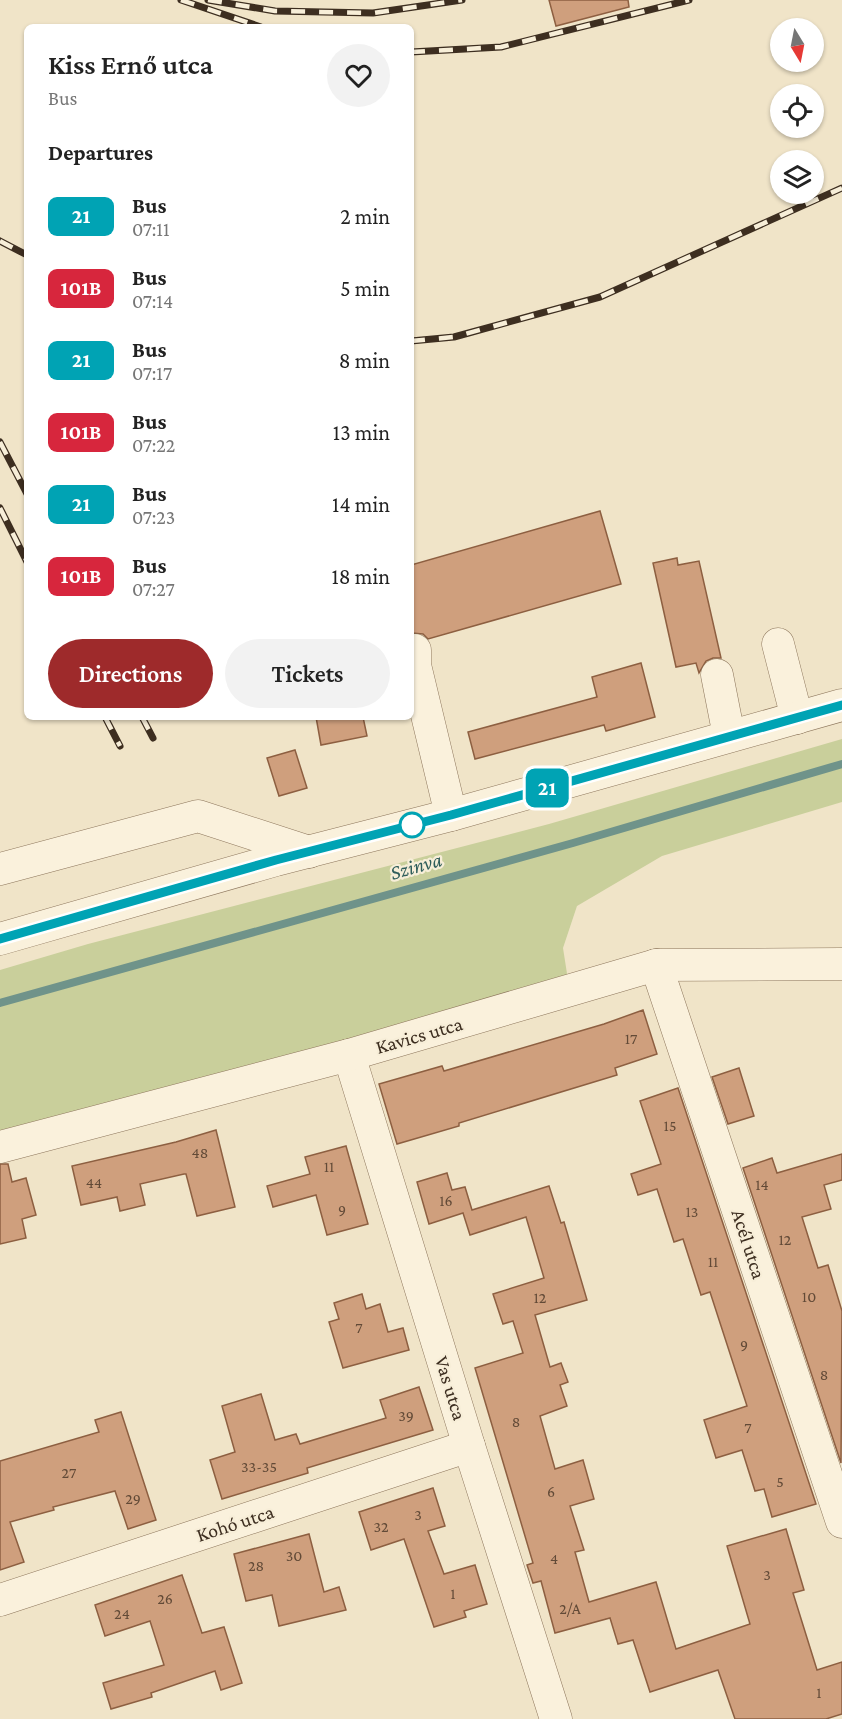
<!DOCTYPE html>
<meta charset="utf-8">
<style>
body{margin:0;font-family:"Crimson Pro",serif;background:#f2f2f2;color:#222;height:100vh;display:flex;flex-direction:column;font-size:22px;white-space:nowrap}
*{box-sizing:border-box;margin:0}
p{font-size:20px;color:#767676}
.icon{flex:none;width:33px;height:33px;fill:none;stroke:currentColor;stroke-width:2;stroke-linecap:round;stroke-linejoin:round}
.map{position:relative;flex:1;overflow:hidden}
.details{position:absolute;left:24px;top:24px;width:390px;height:696px;display:flex;flex-direction:column;background:#fff;border-radius:9px;box-shadow:0 2px 4px #0004}
.details>*{flex:none}
.badge{padding:0 12px;border-radius:9px;font-size:21px;line-height:39px}
.needle{width:39px;rotate:170deg}
.fabs{position:absolute;left:770px;top:18px;display:grid;gap:12px}
.fabs a{display:grid;place-items:center;width:54px;height:54px;border-radius:50%;background:#fff;box-shadow:0 2px 4px #0004;font-size:30px}
.map>.badge{position:absolute;translate:-50% -50%;box-shadow:0 0 0 3px #fff}
h2{padding:0 24px;font-size:22px;line-height:54px}
.round{display:grid;place-items:center;flex:none;width:63px;height:63px;border-radius:32px;background:#f2f2f2}
.overview{display:flex;align-items:center;justify-content:space-between;height:102px;padding:0 24px}
h1{font-size:28px;font-weight:600;line-height:45px}
.cta{display:flex;gap:12px;margin-top:auto;padding:12px 24px}
.cta a{flex:1;height:69px;border-radius:36px;background:#9e2a2b;color:#fff;font-size:24px;font-weight:600;line-height:69px;text-align:center}
.cta a+a{background:#f2f2f2;color:#222}
ul{padding:0;list-style:none}
li{display:flex;align-items:center;gap:18px;height:72px;padding:0 24px}
li div{flex:1}
li b{display:block;font-size:22px}
li em{font-style:normal}
li .badge{min-width:66px;font-weight:700;text-align:center}
.map>svg:first-child{display:block}
</style>
<div class="map">
<svg width="842" height="1719" viewBox="0 0 842 1719">
<rect width="100%" height="100%" fill="#f0e4c8"/>
<polygon fill="#c9cf9b" points="842,739 842,802 662,856 577,906 563,948 568,980 0,1136 0,970 88,944 549,824"/>
<g fill="none" stroke-linecap="round" stroke-linejoin="round">
<polyline stroke="#6f938a" stroke-width="8" points="0,1003 573,843 842,764"/>
</g>
<g fill="#cf9f7d" stroke="#8d5f41" stroke-width="1.5">
<polygon points="549,0 628,0 629,7 556,26"/>
<polygon points="600,511 621,584 428,639 423,634 411,633 411,565"/>
<polygon points="677,558 678,565 699,561 721,658 713,658 706,661 699,673 696,663 676,667 653,563"/>
<polygon points="641,663 655,717 606,731 604,725 475,759 468,732 597,697 592,677"/>
<polygon points="316,717 363,717 367,736 321,745"/>
<polygon points="295,750 307,788 279,796 267,758"/>
<polygon points="643,1010 657,1054 615,1068 617,1075 459,1123 459,1126 397,1144 379,1084 442,1066 444,1071 604,1024"/>
<polygon points="739,1068 754,1116 728,1124 712,1077"/>
<polygon points="678,1088 816,1504 772,1517 764,1489 755,1491 742,1450 716,1458 704,1420 747,1406 710,1292 701,1295 683,1239 674,1242 657,1189 638,1195 631,1174 661,1164 640,1101"/>
<polygon points="216,1130 235,1207 197,1216 186,1174 184,1174 140,1184 145,1205 120,1211 117,1197 81,1205 72,1166 176,1142"/>
<polygon points="346,1146 368,1224 327,1235 316,1195 273,1207 267,1186 310,1174 305,1157"/>
<polygon points="842,1154 842,1180 824,1185 831,1209 802,1217 818,1268 828,1265 842,1311 841,1463 743,1168 772,1158 777,1173"/>
<polygon points="0,1164 8,1164 12,1182 26,1178 36,1215 22,1219 26,1238 0,1244"/>
<polygon points="447,1173 452,1190 465,1187 472,1210 549,1186 561,1223 564,1222 587,1300 535,1315 550,1367 561,1363 568,1382 560,1385 567,1406 540,1416 555,1469 583,1460 594,1499 570,1506 584,1550 575,1552 589,1602 656,1582 676,1649 750,1624 727,1546 786,1529 804,1590 793,1593 817,1670 842,1662 842,1714 826,1719 735,1719 718,1670 650,1692 633,1640 618,1644 610,1618 555,1633 541,1581 533,1583 527,1565 533,1563 475,1368 523,1353 513,1321 503,1324 493,1294 544,1278 526,1217 470,1235 463,1213 429,1224 417,1182"/>
<polygon points="362,1294 366,1309 380,1304 388,1332 403,1328 409,1350 343,1368 329,1322 339,1319 334,1303"/>
<polygon points="419,1387 433,1430 307,1468 308,1473 222,1499 210,1460 235,1452 222,1406 261,1394 275,1440 296,1434 300,1444 386,1418 380,1400"/>
<polygon points="121,1412 156,1520 128,1529 115,1491 53,1507 54,1510 10,1522 24,1562 0,1570 0,1461 99,1432 95,1420"/>
<polygon points="433,1488 445,1526 428,1531 444,1574 475,1565 487,1604 464,1611 466,1617 434,1627 404,1539 371,1550 359,1512"/>
<polygon points="309,1534 324,1592 339,1587 346,1610 279,1626 272,1595 246,1601 234,1554"/>
<polygon points="182,1575 202,1633 224,1627 242,1683 221,1690 215,1671 151,1693 152,1697 111,1709 103,1683 164,1665 150,1621 105,1636 95,1605"/>
</g>
<g fill="none" stroke-linecap="round" stroke-linejoin="round">
<defs>
<g id="minor">
<polyline points="778,644 797,718"/>
<polyline points="415,650 415,665 451,815"/>
<polyline points="717,675 729,736"/>
<polyline points="0,869 198,816 309,852"/>
<polyline points="0,939 276,860 451,815 842,705"/>
<polyline points="656,965 842,1522"/>
<polyline points="349,1055 469,1446 556,1719"/>
<polyline points="0,1147 349,1055 656,965 842,964"/>
<polyline points="0,1600 469,1446"/>
</g>
</defs>
<use href="#minor" stroke="#8d765c" stroke-width="33"/>
<use href="#minor" stroke="#faf1dc" stroke-width="32"/>
<defs>
<g id="rail">
<polyline points="181,0 261,27"/>
<polyline points="208,0 275,11 373,13 462,0"/>
<polyline points="411,52 501,47 689,0"/>
<polyline points="0,241 27,255"/>
<polyline points="411,341 454,337 600,297 842,188"/>
<polyline points="0,442 27,494"/>
<polyline points="0,508 27,562"/>
<polyline points="105,717 120,746"/>
<polyline points="142,717 153,738"/>
</g>
</defs>
<use href="#rail" stroke="#3d2e20" stroke-width="7"/>
<use href="#rail" stroke="#f7eed8" stroke-width="4.5" stroke-dasharray="14" stroke-linecap="butt"/>
</g>
<g fill="none" stroke-linecap="round" stroke-linejoin="round">
<defs>
<polyline id="line" points="0,939 276,860 451,815 842,705"/>
</defs>
<use href="#line" stroke="#fff" stroke-width="14"/>
<use href="#line" stroke="#00a3b4" stroke-width="9"/>
</g>
<circle fill="#fff" stroke="#00a3b4" stroke-width="3" cx="412" cy="825" r="12"/>
<g text-anchor="middle" stroke-width="4.5" stroke-linejoin="round" paint-order="stroke">
<g font-size="16" fill="#624a37">
<text x="631" y="1044">17</text>
<text x="670" y="1131">15</text>
<text x="200" y="1158">48</text>
<text x="329" y="1172">11</text>
<text x="94" y="1188">44</text>
<text x="762" y="1190">14</text>
<text x="446" y="1206">16</text>
<text x="342" y="1215">9</text>
<text x="692" y="1217">13</text>
<text x="785" y="1245">12</text>
<text x="713" y="1267">11</text>
<text x="809" y="1302">10</text>
<text x="540" y="1303">12</text>
<text x="359" y="1333">7</text>
<text x="744" y="1350">9</text>
<text x="824" y="1380">8</text>
<text x="406" y="1421">39</text>
<text x="516" y="1427">8</text>
<text x="748" y="1433">7</text>
<text x="259" y="1472">33-35</text>
<text x="69" y="1478">27</text>
<text x="780" y="1487">5</text>
<text x="551" y="1497">6</text>
<text x="133" y="1504">29</text>
<text x="418" y="1520">3</text>
<text x="381" y="1532">32</text>
<text x="294" y="1561">30</text>
<text x="554" y="1564">4</text>
<text x="256" y="1571">28</text>
<text x="767" y="1580">3</text>
<text x="453" y="1599">1</text>
<text x="165" y="1604">26</text>
<text x="570" y="1614">2/A</text>
<text x="122" y="1619">24</text>
<text x="819" y="1698">1</text>
</g>
<g font-size="20" fill="#3d2e20" stroke="#f7eed8">
<text transform="translate(419 1035) rotate(-16)" y="7">Kavics utca</text>
<text transform="translate(749 1244) rotate(72)" y="7">Acél utca</text>
<text transform="translate(451 1388) rotate(73)" y="7">Vas utca</text>
<text transform="translate(235 1523) rotate(-18)" y="7">Kohó utca</text>
</g>
<g font-size="21" font-style="italic" fill="#2f5d5a" stroke="#f7eed8">
<text transform="translate(416 866) rotate(-16)" y="7">Szinva</text>
</g>
</g>
</svg>
<div class="fabs">
<a><svg class="needle" viewBox="-14 -14 28 28"><path d="M0-13l5 13h-10z" fill="#e53935"/><path d="M0 13l5-13h-10z" fill="#767676"/></svg></a>
<a><svg class="icon" aria-label="locate" viewBox="0 0 24 24"><circle cx="12" cy="12" r="6"/><path d="M12 2v4M12 18v4M2 12h4M18 12h4"/></svg></a>
<a><svg class="icon" aria-label="layers" viewBox="0 0 24 24"><path d="M12 4l9 5-9 5-9-5zM3 14l9 5 9-5"/></svg></a>
</div>
<b class="badge" style="left:547px;top:788px;background:#00a3b4;color:#fff">21</b>
<section class="details">
<div class="overview"><div><h1>Kiss Ernő utca</h1><p>Bus</p></div><a class="round"><svg class="icon" aria-label="heart" viewBox="0 0 24 24"><path d="M12 20l-8-8c-3-5 5-10 8-4 3-6 11-1 8 4z"/></svg></a></div>
<h2>Departures</h2>
<ul>
<li><span class="badge" style="background:#00a3b4;color:#fff">21</span><div><b>Bus</b><p>07:11</p></div><em>2 min</em></li>
<li><span class="badge" style="background:#d7263d;color:#fff">101B</span><div><b>Bus</b><p>07:14</p></div><em>5 min</em></li>
<li><span class="badge" style="background:#00a3b4;color:#fff">21</span><div><b>Bus</b><p>07:17</p></div><em>8 min</em></li>
<li><span class="badge" style="background:#d7263d;color:#fff">101B</span><div><b>Bus</b><p>07:22</p></div><em>13 min</em></li>
<li><span class="badge" style="background:#00a3b4;color:#fff">21</span><div><b>Bus</b><p>07:23</p></div><em>14 min</em></li>
<li><span class="badge" style="background:#d7263d;color:#fff">101B</span><div><b>Bus</b><p>07:27</p></div><em>18 min</em></li>
</ul>
<div class="cta"><a>Directions</a><a>Tickets</a></div>
</section>
</div>
